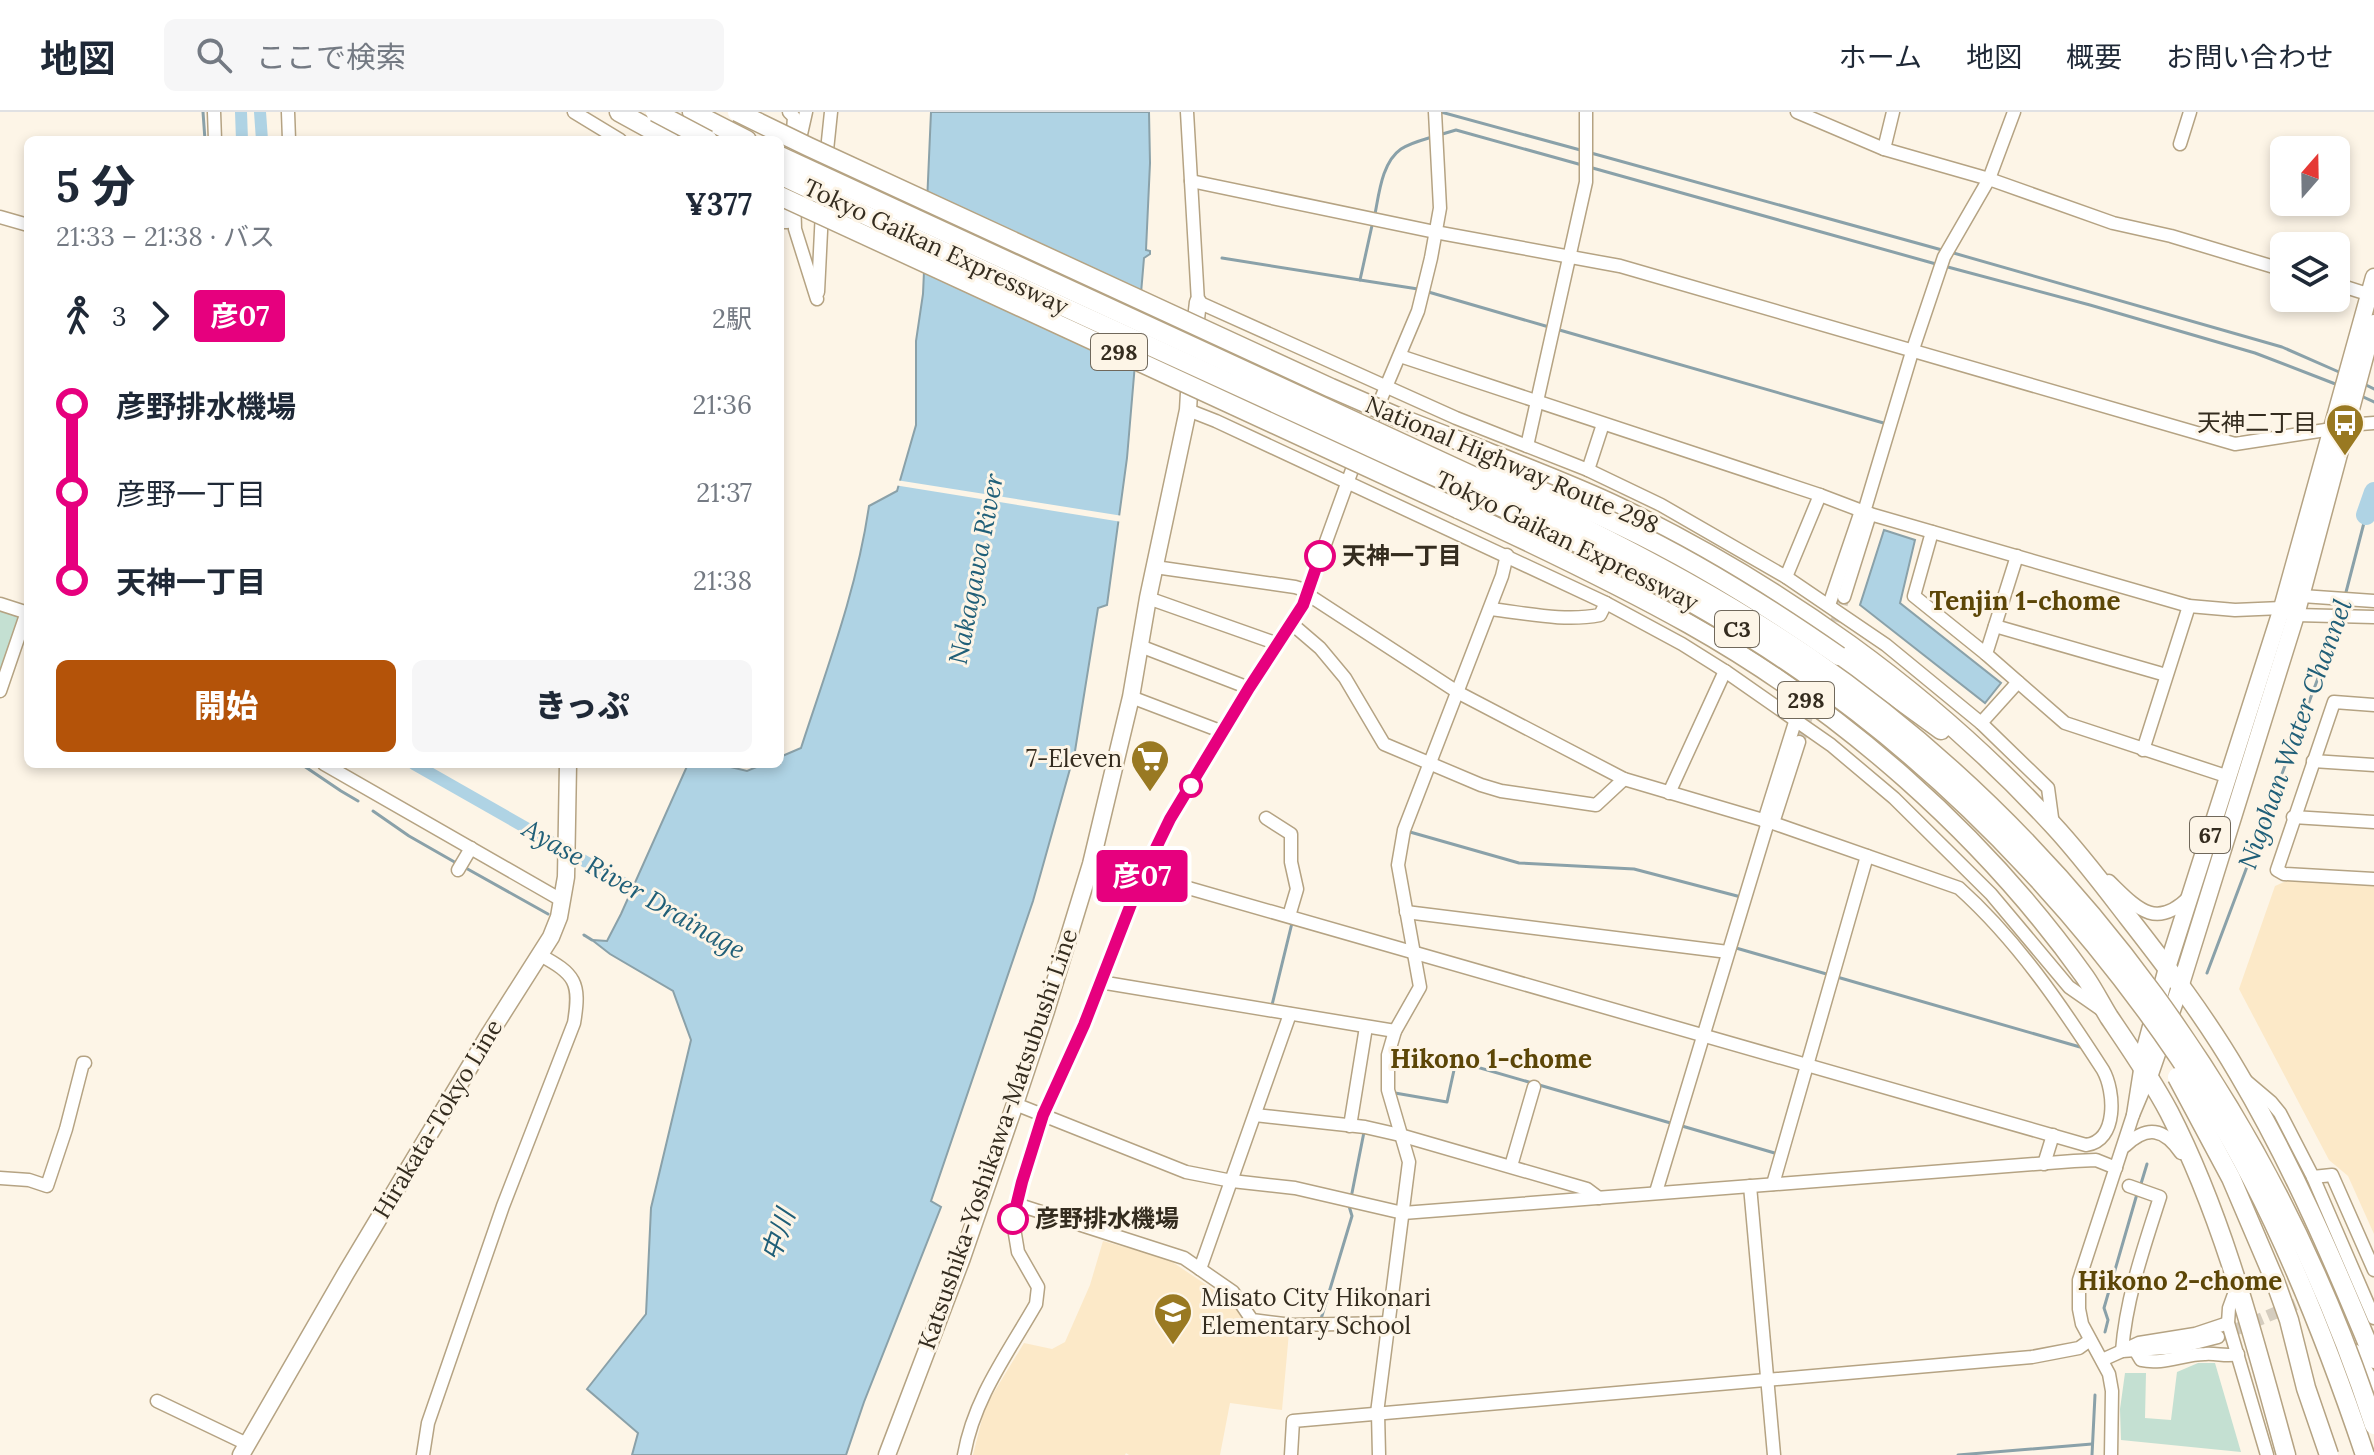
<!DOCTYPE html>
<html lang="ja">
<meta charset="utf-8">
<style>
body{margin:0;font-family:Lora,"Noto Sans JP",serif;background:#f6f6f7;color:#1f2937;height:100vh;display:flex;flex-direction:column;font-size:30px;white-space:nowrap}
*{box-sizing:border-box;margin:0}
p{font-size:26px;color:#747a83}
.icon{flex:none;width:44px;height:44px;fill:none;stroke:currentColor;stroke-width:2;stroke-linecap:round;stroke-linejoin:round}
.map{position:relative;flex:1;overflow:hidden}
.panel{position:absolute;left:24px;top:24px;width:760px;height:632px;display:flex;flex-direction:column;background:#fff;border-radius:12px;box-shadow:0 4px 12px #0003}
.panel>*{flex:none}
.badge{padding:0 16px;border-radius:6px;font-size:28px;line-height:52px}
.needle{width:52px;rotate:20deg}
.tools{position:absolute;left:2270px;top:24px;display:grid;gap:16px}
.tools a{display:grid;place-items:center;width:80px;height:80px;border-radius:12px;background:#fff;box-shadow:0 4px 12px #0003;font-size:40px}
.map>.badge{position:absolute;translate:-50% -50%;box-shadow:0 0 0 4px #fff}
.legs{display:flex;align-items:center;gap:12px;height:88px;padding:0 32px;font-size:26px}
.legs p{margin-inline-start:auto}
.overview{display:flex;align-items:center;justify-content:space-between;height:136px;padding:0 32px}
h1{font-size:44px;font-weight:800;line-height:60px}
.button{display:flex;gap:16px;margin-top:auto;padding:16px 32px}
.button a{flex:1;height:92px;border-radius:12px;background:#b45309;color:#fff;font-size:32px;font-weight:800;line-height:92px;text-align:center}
.button a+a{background:#f6f6f7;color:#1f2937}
ul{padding:0 32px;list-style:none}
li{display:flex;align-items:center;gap:28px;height:88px;font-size:30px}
li i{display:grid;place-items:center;width:12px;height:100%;margin:0 10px;background:currentColor}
li i::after{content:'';width:20px;height:20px;margin:-10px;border:6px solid;border-radius:50%;background:#fff}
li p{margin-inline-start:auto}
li:first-child i{background:linear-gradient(#0000 50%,currentColor 0)}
li:last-child i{background:linear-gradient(currentColor 50%,#0000 0)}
header{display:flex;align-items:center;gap:48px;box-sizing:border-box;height:112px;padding:0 40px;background:#fff;border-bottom:2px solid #e0e1e3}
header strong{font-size:38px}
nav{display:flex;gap:44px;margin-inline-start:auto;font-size:28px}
.search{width:560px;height:72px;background:#f6f6f7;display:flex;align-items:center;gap:20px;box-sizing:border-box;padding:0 28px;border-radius:12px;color:#747a83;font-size:30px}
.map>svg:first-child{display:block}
</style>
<header>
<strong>地図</strong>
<div class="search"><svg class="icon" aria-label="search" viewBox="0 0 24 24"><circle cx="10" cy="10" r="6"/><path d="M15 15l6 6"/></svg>ここで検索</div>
<nav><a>ホーム</a><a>地図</a><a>概要</a><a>お問い合わせ</a></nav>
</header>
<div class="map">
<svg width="2374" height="1343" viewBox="0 0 2374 1343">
<rect width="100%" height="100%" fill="#fdf5e7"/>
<g fill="#fce9c8">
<polygon points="2291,767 2374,773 2374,1122 2348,1064 2329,1048 2239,877 2275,774"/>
<polygon points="1103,1129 1168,1147 1236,1193 1249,1214 1289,1220 1282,1298 1230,1291 1220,1343 1129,1343 1126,1341 1125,1343 973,1343 985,1295 1024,1231 1052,1237 1065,1230 1090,1173"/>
</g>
<g fill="#c4e0d2">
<polygon points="0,495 24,502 0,571"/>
<polygon points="2198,1251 2215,1251 2241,1340 2121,1328 2120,1297 2125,1261 2146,1261 2145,1306 2171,1308 2177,1260"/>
</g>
<g fill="#afd3e4" stroke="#8aa1a9" stroke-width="2">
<path d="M931,0H1149L1150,51L1146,138L1150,139V142L1144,146L1127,346L1107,493L1098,496L1075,639L1033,789L931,1089L941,1095L864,1290L846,1343H632L638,1321L587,1277L646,1202L651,1096L691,928L673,879L610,842L592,828L607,829L621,802L688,652H718L747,659L764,652H780V645L801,636C827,556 857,477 869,394L897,379L916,313V229L923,182Z"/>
<polygon points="1884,418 1915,428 1900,491 2001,571 1985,591 1860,493"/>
</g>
<polygon fill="#fdf5e7" points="896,368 1123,404 1122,410 894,373"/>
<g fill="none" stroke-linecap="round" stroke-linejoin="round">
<g stroke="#8aa1a9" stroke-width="3">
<polyline points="203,0 205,28"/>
<polyline points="1441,0 1584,39"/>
<polyline points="1439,23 1456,18 1582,53"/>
<polyline points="1591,41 1942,138"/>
<polyline points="1589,55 1936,152"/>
<path d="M1375,102C1379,82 1382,50 1401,37C1410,31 1422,28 1432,25"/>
<polyline points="1950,140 2282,235 2339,260"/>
<polyline points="1222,146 1360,168 1373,109"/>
<polyline points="1944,154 2090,193 2255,241 2338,273"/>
<polyline points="1360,168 1418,177"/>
<polyline points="1425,179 1549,215"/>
<polyline points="1556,217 1887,312"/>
<polyline points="2364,272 2374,277"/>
<polyline points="2359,283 2374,290"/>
<polyline points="2345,484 2366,403"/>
<polyline points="301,652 341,679 358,689"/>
<polyline points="373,699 409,724 458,752"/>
<polyline points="1410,720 1519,751 1634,757 1741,785"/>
<polyline points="464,755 548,802"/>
<polyline points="584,823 592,828"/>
<polyline points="1736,836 1830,863"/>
<polyline points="2207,861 2332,529 2338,507"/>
<polyline points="1837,865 2080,935"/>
<polyline points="1272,893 1292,811"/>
<polyline points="1395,981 1447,990 1456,949 1674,1012"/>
<polyline points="1682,1014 1778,1042"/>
<polyline points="2140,1075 2147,1052"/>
<polyline points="1351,1086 1364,1020"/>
<polyline points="1321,1207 1352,1104 1349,1094"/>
<polyline points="2105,1220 2108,1208 2104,1196 2137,1082"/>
<polyline points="1958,1343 2092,1332"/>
<polyline points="2092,1343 2095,1283"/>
</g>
<g stroke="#afd3e4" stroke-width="12">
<polyline points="241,0 242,28"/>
<polyline points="260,0 262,28"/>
<polyline points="414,652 644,783"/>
</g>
<polyline stroke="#afd3e4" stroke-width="20" points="2366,403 2374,380"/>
<g stroke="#d5cdbf" stroke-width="12" stroke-dasharray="12 6" stroke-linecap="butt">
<polyline points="1799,630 1844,485"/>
<polyline points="2218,1225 2313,1185"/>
</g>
<defs>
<g id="minor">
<polyline points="214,0 215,28"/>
<polyline points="288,0 289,28"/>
<polyline points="574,0 620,28"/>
<polyline points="789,0 794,5 792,34"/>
<polyline points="1187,0 1198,190 1456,306 1588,358 1661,393 1786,465 1886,533 1981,611 2048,676 2053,713"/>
<polyline points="1797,0 1884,37 1989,67 2113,111 2171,124 2284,158"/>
<polyline points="2180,32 2190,0"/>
<polyline points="1884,37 1893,0"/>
<polyline points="826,48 831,0"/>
<polyline points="790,56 797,40 806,0"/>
<polyline points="1191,69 1435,120 1620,154 2235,332 2332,317 2347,313 2374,311"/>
<polyline points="794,86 795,117 817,187"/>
<polyline points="0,105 28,113"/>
<polyline points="780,110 787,110 788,96"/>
<polyline points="2336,172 2374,184"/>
<polyline points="818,180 822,99"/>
<polyline points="1400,244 1820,383 1870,402 2189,494 2235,498 2282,496 2302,484 2374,489"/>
<polyline points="1188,298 1216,309 1606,491 1682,532 1725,559 1831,633 1894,686 1991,782 2069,875 2102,898"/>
<polyline points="1367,320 1418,199 1431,146 1440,96 1435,0"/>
<polyline points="1527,334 1586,70 1586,0"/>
<polyline points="1588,358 1603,312"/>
<polyline points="1864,400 1912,240 1944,145 1989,67 2014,0"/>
<polyline points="1932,420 1914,484 1986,542"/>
<polyline points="2017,444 1986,542 2065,611 2229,665"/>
<polyline points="1155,455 1295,475 1308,479"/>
<polyline points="1786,465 1820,383"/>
<polyline points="1844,485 1870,402"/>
<polyline points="1148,486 1278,532"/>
<polyline points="0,492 28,501"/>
<polyline points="1829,493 1861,399"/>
<path d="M1490,497C1526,501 1564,510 1600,503L1606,491"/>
<polyline points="2289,499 2296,503 2374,505"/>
<polyline points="1292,512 1320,536 1345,566 1384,632 1481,673 1501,679 1596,693 1624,667"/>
<polyline points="1995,514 2166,563"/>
<polyline points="1140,534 1249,576"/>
<polyline points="0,579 27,500"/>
<polyline points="1131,585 1223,620"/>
<polyline points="2374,593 2334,590 2277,758 2284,762 2374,767"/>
<polyline points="1981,611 2018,570"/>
<polyline points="2143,638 2189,494"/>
<polyline points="2313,649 2374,653"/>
<polyline points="324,652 563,789"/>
<polyline points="1669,681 1725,559"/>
<polyline points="2293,705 2374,710"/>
<polyline points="1266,706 1291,722 1291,750 1297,777 1289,804"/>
<polyline points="1764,709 1796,607"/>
<polyline points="1773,711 1799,630"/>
<polyline points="458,758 471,736"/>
<path d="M1143,763L2086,1033C2118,1029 2115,979 2103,958C2061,893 2017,828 1959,776L1773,711L1624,667L1459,581L1307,482"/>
<path d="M2109,769C2136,795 2155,819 2189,785"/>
<polyline points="1406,800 1728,840"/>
<polyline points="1100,870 1395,919"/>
<polyline points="2141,952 2133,1003 2149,965"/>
<polyline points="2245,968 2271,990 2280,1001 2313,1065 2374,1206"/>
<polyline points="1015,992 1186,1060 1232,1069 1295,1076 1403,1101 2074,1049 2096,1048 2116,1056"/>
<polyline points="1255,1003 1365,1015 1400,1023 1587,1077 1599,1086"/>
<polyline points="1350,1014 1366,915"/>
<path d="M2125,1034C2147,1013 2164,1016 2181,1041"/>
<polyline points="2044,1052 2053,1023"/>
<polyline points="1511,1054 1534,975"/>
<polyline points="2313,1065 2332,1063 2374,1158"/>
<polyline points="0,1066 29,1068 47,1074 66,1017 83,951 85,951"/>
<polyline points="1773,1072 1867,744"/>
<polyline points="1750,1074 1774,1343"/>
<path d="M2129,1074L2160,1085C2144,1135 2126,1186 2122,1239L2139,1231L2195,1222L2228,1211"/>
<polyline points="1656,1080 1768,710"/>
<polyline points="1016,1092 1184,1146 1233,1180 1252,1208 1292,1213 1389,1211"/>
<polyline points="1200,1157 1290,902"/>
<polyline points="2237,1174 2229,1196 2228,1211 2267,1343"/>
<path d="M2135,1238L2141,1248C2163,1253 2184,1242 2205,1242C2217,1241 2227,1245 2238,1242"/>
<polyline points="2102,1248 2122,1239 2179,1235 2218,1225"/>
<polyline points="157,1289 247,1332"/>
<polyline points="1377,1301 1409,1050 1388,978 1388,943 1395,919 1420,875 1398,753 1404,718 1502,464 1507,443"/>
<polyline points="1378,1301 1379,1343"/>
<path d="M423,1343L428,1311L503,1094L574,911C581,870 575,862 540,843"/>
<path d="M964,1343C974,1286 1008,1241 1036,1192L1038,1175L1018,1140L1013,1110L1022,1070L1043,1003L1084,913L1140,769L1170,707L1262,556L1303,493L1357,344"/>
<polyline points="1291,1343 1293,1309 2032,1245 2079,1236 2090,1228"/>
<polyline points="2111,1343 2112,1279 2109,1262 2082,1212 2079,1197 2079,1168 2133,1003"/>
</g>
<g id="major">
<polyline points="1194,224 1198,190"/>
<polyline points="2141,951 2167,856 2282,496 2374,165"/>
<polyline points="2149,965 2181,872 2296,503 2374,211"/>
<polyline points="241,1343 346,1161 490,921 551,825 559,805 566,765 568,652"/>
<polyline points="887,1343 962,1146 1015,992 1046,899 1091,752 1131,585 1148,486 1188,298 1190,263"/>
</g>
<g id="highway">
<polyline points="619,0 670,28"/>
<polyline points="692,0 747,28"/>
<path d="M1485,339C1529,357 1575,374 1619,395C1780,473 1931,580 2053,713C2080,742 2104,774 2128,805C2167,855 2206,906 2238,961C2292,1052 2334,1150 2374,1247"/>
<path d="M1458,397C1536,433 1614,470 1689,512C1842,598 1983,722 2085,865C2094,878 2101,892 2109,905C2130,936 2151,966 2169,1000C2224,1107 2254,1227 2286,1343"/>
<polyline points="1839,544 1941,618"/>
<polyline points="2353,1241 2374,1278"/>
</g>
</defs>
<use href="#minor" stroke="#b5a383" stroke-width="15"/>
<use href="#major" stroke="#b5a383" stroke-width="19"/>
<use href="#highway" stroke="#b5a383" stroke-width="21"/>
<use href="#minor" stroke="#fff" stroke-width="12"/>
<use href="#major" stroke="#fff" stroke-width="16"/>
<use href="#highway" stroke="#fff" stroke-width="18"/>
<defs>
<g id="highway-bridge">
<polyline points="655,0 708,28"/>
<polyline points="737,0 809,35 1331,276 1400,306 1485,339"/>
<path d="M780,44L1577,412C1657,452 1735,494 1809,545C2076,729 2274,1006 2374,1313"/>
<path d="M780,63C976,156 1173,244 1370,335C1518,403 1670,467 1804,561C1966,674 2105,826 2210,993C2275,1097 2326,1227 2365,1343"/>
<polyline points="780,84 1458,397"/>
<path d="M1493,360C1537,377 1581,394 1623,415C1699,451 1770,496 1839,544"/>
<polyline points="2177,965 2231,1066 2275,1169 2289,1208 2306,1276 2329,1343"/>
</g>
</defs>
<use href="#highway-bridge" stroke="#b5a383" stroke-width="21" stroke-linecap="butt"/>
<use href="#highway-bridge" stroke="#fff" stroke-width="18"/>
</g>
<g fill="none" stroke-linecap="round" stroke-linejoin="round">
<defs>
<polyline id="line-1" points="1013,1107 1022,1070 1043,1003 1084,913 1140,769 1170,707 1249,576 1303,493 1320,444"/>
</defs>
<use href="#line-1" stroke="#fff" stroke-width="18"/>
<use href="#line-1" stroke="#e6007e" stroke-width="12"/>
</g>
<defs>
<symbol id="bus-pin" viewBox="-11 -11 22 30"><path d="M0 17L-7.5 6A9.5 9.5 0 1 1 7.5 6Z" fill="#997922" stroke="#fdf5e7"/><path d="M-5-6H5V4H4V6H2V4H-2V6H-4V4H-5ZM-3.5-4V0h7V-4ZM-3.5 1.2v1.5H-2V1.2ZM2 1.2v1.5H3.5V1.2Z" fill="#fff"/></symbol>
<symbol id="supermarket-pin" viewBox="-11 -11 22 30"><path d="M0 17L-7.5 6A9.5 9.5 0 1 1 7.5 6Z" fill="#997922" stroke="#fdf5e7"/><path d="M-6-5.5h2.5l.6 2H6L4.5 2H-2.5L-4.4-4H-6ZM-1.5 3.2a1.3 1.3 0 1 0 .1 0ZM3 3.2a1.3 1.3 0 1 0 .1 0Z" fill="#fff"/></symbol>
<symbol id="school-pin" viewBox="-11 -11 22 30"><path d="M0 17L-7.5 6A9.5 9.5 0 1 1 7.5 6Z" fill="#997922" stroke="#fdf5e7"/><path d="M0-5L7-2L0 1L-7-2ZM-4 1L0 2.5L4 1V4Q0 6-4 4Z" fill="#fff"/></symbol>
</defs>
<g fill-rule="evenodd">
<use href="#bus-pin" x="2323" y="289" width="44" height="60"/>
<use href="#supermarket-pin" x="1128" y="625" width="44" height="60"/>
<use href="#school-pin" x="1151" y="1178" width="44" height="60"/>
</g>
<g fill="#fff" stroke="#e6007e" stroke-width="4">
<circle cx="1320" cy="444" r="14"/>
<circle cx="1191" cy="674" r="10"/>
<circle cx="1013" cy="1107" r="14"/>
</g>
<g text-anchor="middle" stroke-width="6" stroke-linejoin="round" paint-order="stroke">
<g fill="#fdf5e7" stroke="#70685b" stroke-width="2">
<rect x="1091" y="222" width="56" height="36" rx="6"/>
<rect x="1715" y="499" width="44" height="36" rx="6"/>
<rect x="1778" y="570" width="56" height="36" rx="6"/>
<rect x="2190" y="705" width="40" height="36" rx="6"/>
</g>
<g font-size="22" font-weight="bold" fill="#342c1f">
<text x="1119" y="248">298</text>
<text x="1737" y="525">C3</text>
<text x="1806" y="596">298</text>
<text x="2210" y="731">67</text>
</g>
<g font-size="24" fill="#342c1f" stroke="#fdf5e7">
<text transform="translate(936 135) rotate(25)" y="8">Tokyo Gaikan Expressway</text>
<text transform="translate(1512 353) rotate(23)" y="8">National Highway Route 298</text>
<text transform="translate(1567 429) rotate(26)" y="8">Tokyo Gaikan Expressway</text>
<text transform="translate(438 1007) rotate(-59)" y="8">Hirakata-Tokyo Line</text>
<text transform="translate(998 1027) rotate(-71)" y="8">Katsushika-Yoshikawa-Matsubushi Line</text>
</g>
<g font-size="24" fill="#342c1f" stroke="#fdf5e7" text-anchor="end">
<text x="2317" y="319">天神二丁目</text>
<text x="1122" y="655">7-Eleven</text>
<text x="1201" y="1194" text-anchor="start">Misato City Hikonari<tspan x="1201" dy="28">Elementary School</tspan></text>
</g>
<g font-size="24" font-weight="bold" fill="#342c1f" stroke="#fdf5e7" text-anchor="start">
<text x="1342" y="452">天神一丁目</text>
<text x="1035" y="1115">彦野排水機場</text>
</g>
<g font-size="26" font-style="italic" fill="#205f78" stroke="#fdf5e7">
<text transform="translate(976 457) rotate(-79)" y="9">Nakagawa River</text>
<text transform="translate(2295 622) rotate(-70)" y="9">Nigohan Water Channel</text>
<text transform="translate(634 777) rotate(30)" y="9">Ayase River Drainage</text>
<text transform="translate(778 1123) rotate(-71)" y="9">中川</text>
</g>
<g font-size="26" font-weight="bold" fill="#5c4607" stroke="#fdf5e7">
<text x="2025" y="498">Tenjin 1-chome</text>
<text x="1491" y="956">Hikono 1-chome</text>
<text x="2180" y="1178">Hikono 2-chome</text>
</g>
</g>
</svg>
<div class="tools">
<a><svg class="needle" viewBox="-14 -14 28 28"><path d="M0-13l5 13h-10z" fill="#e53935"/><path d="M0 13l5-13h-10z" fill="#747a83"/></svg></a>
<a><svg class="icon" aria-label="layers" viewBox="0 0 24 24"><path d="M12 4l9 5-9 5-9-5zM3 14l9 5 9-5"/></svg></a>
</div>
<b class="badge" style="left:1142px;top:764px;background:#e6007e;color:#fff">彦07</b>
<section class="panel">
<div class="overview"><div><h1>5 分</h1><p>21:33 – 21:38 · バス</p></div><b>¥377</b></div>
<div class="legs"><svg class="icon" aria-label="walk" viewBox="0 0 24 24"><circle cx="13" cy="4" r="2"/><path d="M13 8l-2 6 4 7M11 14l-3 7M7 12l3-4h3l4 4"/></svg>3<svg class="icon" aria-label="forward" viewBox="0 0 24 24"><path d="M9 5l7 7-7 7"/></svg><b class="badge" style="background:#e6007e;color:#fff">彦07</b><p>2駅</p></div>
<ul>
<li><i style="color:#e6007e"></i><b>彦野排水機場</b><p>21:36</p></li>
<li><i style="color:#e6007e"></i><span>彦野一丁目</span><p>21:37</p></li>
<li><i style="color:#e6007e"></i><b>天神一丁目</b><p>21:38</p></li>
</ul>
<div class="button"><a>開始</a><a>きっぷ</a></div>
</section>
</div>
